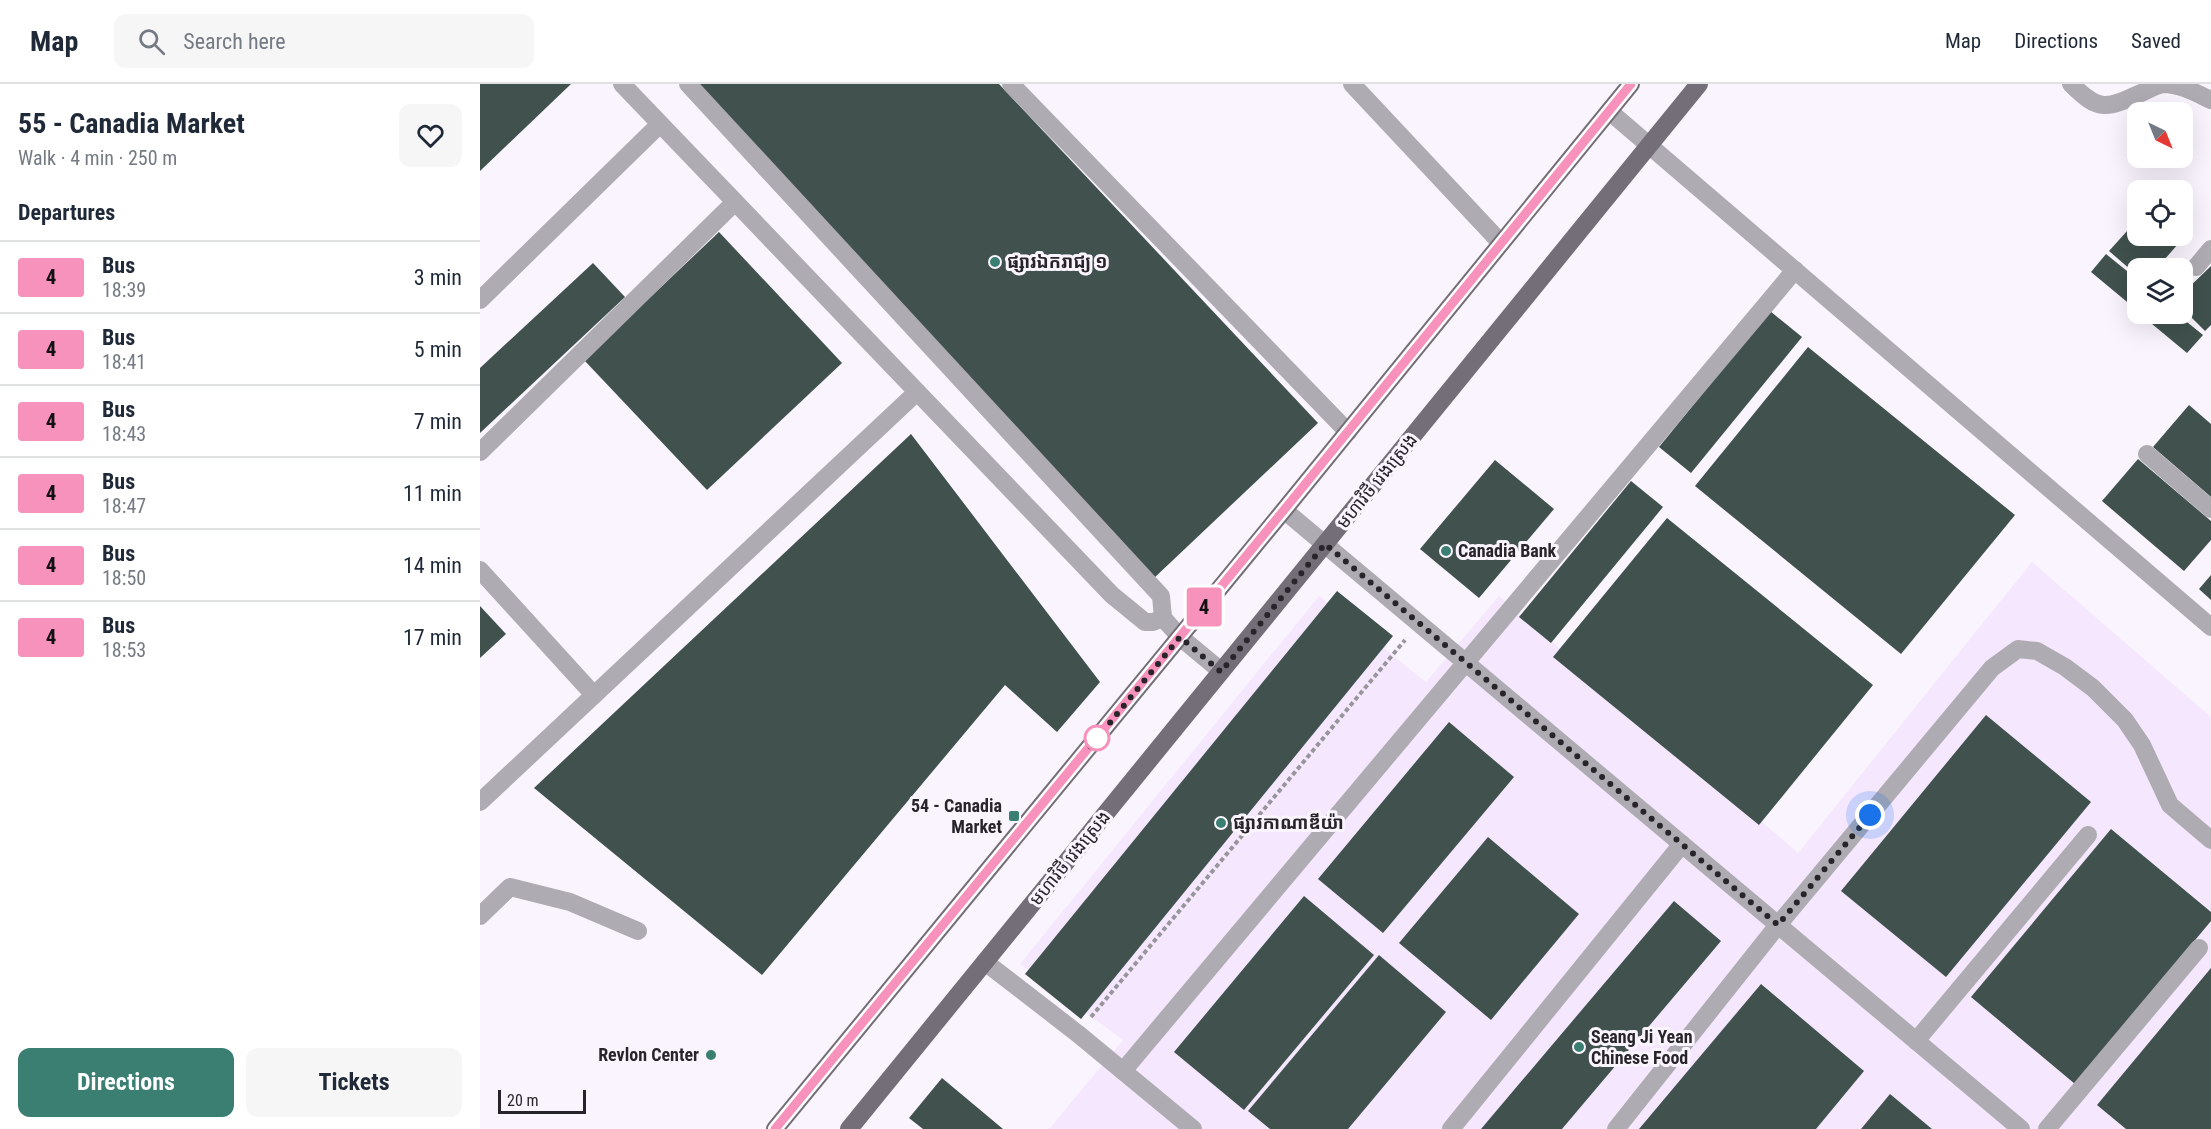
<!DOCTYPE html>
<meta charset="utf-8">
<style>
body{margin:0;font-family:"Roboto Condensed","Noto Sans Khmer",sans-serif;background:#f6f6f7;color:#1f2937;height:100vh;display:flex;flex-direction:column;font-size:22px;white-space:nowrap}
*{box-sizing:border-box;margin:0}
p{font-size:20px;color:#747a83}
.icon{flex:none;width:33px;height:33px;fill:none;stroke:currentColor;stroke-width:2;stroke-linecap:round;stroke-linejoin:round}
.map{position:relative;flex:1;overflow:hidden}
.side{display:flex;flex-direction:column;background:#fff;width:480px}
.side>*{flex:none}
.badge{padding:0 12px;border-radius:4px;font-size:21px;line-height:39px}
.needle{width:39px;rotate:137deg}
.controls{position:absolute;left:1647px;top:18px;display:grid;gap:12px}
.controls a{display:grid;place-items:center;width:66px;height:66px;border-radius:12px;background:#fff;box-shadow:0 6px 24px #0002;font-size:30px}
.scale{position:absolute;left:18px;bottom:15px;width:88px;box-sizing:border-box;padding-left:6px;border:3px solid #28252a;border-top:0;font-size:16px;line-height:21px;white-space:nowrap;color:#28252a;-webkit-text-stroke:4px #f9f4fd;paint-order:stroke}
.you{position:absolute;width:30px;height:30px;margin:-15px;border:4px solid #fff;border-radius:50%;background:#1a73e8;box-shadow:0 0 0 9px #1a73e833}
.map>.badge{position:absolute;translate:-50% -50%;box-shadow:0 0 0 3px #fff}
h2{padding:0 18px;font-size:22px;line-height:54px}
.round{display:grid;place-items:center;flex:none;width:63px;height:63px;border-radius:12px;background:#f6f6f7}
.headline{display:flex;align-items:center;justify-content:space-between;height:102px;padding:0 18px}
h1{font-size:28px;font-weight:700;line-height:45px}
.cta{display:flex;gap:12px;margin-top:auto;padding:12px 18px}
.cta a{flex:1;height:69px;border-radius:12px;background:#3b7f73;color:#fff;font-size:24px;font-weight:700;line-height:69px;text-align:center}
.cta a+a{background:#f6f6f7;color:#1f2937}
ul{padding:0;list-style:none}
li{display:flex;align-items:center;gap:18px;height:72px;padding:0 18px;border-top:2px solid #e0e1e3}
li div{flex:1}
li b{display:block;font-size:22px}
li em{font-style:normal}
li .badge{min-width:66px;font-weight:700;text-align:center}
header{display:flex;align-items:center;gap:36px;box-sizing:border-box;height:84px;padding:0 30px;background:#fff;border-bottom:2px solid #e0e1e3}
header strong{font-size:28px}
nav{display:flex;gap:33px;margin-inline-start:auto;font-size:21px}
.search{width:420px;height:54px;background:#f6f6f7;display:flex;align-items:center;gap:15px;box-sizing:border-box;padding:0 21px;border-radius:12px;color:#747a83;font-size:22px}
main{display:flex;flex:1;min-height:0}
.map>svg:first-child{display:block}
</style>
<header>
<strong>Map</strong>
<div class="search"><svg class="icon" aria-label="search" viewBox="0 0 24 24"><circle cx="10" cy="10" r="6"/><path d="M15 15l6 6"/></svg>Search here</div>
<nav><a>Map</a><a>Directions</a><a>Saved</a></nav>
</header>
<main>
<section class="side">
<div class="headline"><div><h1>55 - Canadia Market</h1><p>Walk · 4 min · 250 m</p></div><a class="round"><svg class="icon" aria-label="heart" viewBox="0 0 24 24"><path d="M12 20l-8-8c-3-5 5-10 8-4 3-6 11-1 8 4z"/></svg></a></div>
<h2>Departures</h2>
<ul>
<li><span class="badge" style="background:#f792bd;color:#111">4</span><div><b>Bus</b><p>18:39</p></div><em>3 min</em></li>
<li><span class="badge" style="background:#f792bd;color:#111">4</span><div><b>Bus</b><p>18:41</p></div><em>5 min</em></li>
<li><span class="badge" style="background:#f792bd;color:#111">4</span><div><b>Bus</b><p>18:43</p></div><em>7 min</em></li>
<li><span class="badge" style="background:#f792bd;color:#111">4</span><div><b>Bus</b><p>18:47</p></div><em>11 min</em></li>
<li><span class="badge" style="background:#f792bd;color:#111">4</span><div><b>Bus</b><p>18:50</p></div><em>14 min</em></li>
<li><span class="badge" style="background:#f792bd;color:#111">4</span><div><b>Bus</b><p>18:53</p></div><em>17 min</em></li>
</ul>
<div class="cta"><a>Directions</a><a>Tickets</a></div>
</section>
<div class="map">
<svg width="1731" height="1045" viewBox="0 0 1731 1045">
<rect width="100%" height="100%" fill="#f9f4fd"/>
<polygon fill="#f5e8fe" points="1552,478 1731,633 1731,1045 569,1045 643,956 540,880 839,512 946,598 1019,512 1318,769"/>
<g fill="#40514e">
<polygon points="0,0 91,0 0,87"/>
<polygon points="214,0 519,0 838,339 673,495"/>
<polygon points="1702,134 1713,143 1677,184 1658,184 1658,192 1629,167 1658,135 1658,152 1702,152"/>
<polygon points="239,148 362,279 227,406 104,276"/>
<polygon points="1626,170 1658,196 1658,227 1611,188"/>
<polygon points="113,179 145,213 0,349 0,284"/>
<polygon points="1731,182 1731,241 1725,247 1702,224 1702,210"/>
<polygon points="1290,227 1322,253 1211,389 1179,363"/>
<polygon points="1660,230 1697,230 1723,251 1707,269"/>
<polygon points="1328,263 1535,431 1421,570 1215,402"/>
<polygon points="1709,321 1731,340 1731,413 1673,363"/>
<polygon points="431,350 620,598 577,648 525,601 282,891 54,704"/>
<polygon points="1658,375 1731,437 1731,456 1704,487 1622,417"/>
<polygon points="1015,376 1074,425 999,514 940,465"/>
<polygon points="1151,397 1183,423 1071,559 1039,533"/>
<polygon points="1187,434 1393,601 1279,741 1073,573"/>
<polygon points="1731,491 1731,516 1719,505"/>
<polygon points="857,507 913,552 601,935 545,890"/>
<polygon points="0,522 26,550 0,574"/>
<polygon points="1506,631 1611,718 1466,893 1361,807"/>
<polygon points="969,638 1034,693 903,849 838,795"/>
<polygon points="1631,745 1731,828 1731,837 1595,1000 1491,913"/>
<polygon points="1008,753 1099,830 1011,936 919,859"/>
<polygon points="824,812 894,871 764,1026 694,968"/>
<polygon points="1194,817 1241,857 1082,1045 1001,1045"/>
<polygon points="899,871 966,928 868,1045 790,1045 768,1027"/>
<polygon points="1731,884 1731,1045 1646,1045 1617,1021"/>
<polygon points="1281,900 1384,987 1336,1045 1159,1045"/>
<polygon points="462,994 523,1045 443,1045 429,1034"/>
<polygon points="1410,1010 1452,1045 1381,1045"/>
</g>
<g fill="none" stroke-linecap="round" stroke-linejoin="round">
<polyline stroke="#99959c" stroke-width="4" stroke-dasharray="4.5 3" stroke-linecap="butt" points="611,933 925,556"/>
<g stroke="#afabb2" stroke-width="18">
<polyline points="142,0 632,511 665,538 673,538 683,534"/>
<polyline points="1716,183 1731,165"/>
<polyline points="0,216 180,40"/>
<polyline points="0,368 255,118"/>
<polyline points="1667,370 1731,425"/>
<polyline points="804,426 1541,1045"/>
<polyline points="0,486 114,611"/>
<polyline points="0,718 437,308"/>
<polyline points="0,832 30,803 90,818 158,847"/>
<polyline points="505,878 597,949 713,1045"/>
<polyline points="1436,957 1608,751"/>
<polyline points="643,987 1315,186"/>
<polyline points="971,1045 1202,760"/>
<polyline points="1136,1045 1298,841 1512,584 1538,565 1557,567 1585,583 1613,604 1645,636 1662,661 1690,721 1731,756"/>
<polyline points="1567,1045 1719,864"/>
</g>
<g stroke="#afabb2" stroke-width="18">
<polyline points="208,0 681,512 683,534 700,553 741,587"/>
<polyline points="531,0 868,348"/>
<polyline points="872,0 1021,159"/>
<path d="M1591,0C1619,28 1626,25 1661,9C1668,6 1676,1 1683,0C1700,0 1716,9 1731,16"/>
<polyline points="1129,27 1731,543"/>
</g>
<g stroke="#746e79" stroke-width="18">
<polyline points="295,1045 804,426 1151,0"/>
<polyline points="369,1045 1219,0"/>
</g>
</g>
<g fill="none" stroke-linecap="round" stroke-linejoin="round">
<defs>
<polyline id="line" points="295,1045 804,426 1151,0"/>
</defs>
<use href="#line" stroke="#fff" stroke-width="14"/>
<use href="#line" stroke="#f792bd" stroke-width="9"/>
<polyline stroke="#28252a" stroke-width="6" stroke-dasharray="0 10.8" points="617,654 610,663 700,553 741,588 845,460 1298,841 1390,731"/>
</g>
<g fill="#3b7f73" stroke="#f9f4fd" stroke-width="2">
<circle cx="515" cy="178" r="6"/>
<circle cx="966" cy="467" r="6"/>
<rect x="528" y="726" width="12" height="12" rx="3"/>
<circle cx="741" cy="739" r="6"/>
<circle cx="1099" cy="963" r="6"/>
<circle cx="231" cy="971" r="6"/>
</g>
<circle fill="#fff" stroke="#f792bd" stroke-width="3" cx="617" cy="654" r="12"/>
<g text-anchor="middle" stroke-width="6" stroke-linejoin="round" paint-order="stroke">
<g font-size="18" font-weight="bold" fill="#28252a" stroke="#f9f4fd" text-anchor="start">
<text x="527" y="184">ផ្សារឯករាជ្យ ១</text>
<text x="978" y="473">Canadia Bank</text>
<text x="522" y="728" text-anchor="end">54 - Canadia<tspan x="522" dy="21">Market</tspan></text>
<text x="753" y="745">ផ្សារកាណាឌីយ៉ា</text>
<text x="1111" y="959">Seang Ji Yean<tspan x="1111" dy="21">Chinese Food</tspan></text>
<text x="219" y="977" text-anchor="end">Revlon Center</text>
</g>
<g font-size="18" fill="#28252a" stroke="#f9f4fd">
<text transform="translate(897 397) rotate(-51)" y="6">មហាវិថី វេងស្រេង</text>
<text transform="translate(590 774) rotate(-51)" y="6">មហាវិថី វេងស្រេង</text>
</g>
</g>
</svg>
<div class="controls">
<a><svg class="needle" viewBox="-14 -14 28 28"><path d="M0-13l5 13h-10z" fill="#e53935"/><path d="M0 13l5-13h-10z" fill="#747a83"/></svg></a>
<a><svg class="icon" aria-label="locate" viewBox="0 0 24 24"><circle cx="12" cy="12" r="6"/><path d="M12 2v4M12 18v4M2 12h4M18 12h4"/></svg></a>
<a><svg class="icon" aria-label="layers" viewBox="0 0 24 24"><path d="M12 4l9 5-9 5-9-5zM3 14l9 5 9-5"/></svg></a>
</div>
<div class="scale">20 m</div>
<div class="you" style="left:1390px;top:731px"></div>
<b class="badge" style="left:724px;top:523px;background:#f792bd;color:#111">4</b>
</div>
</main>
